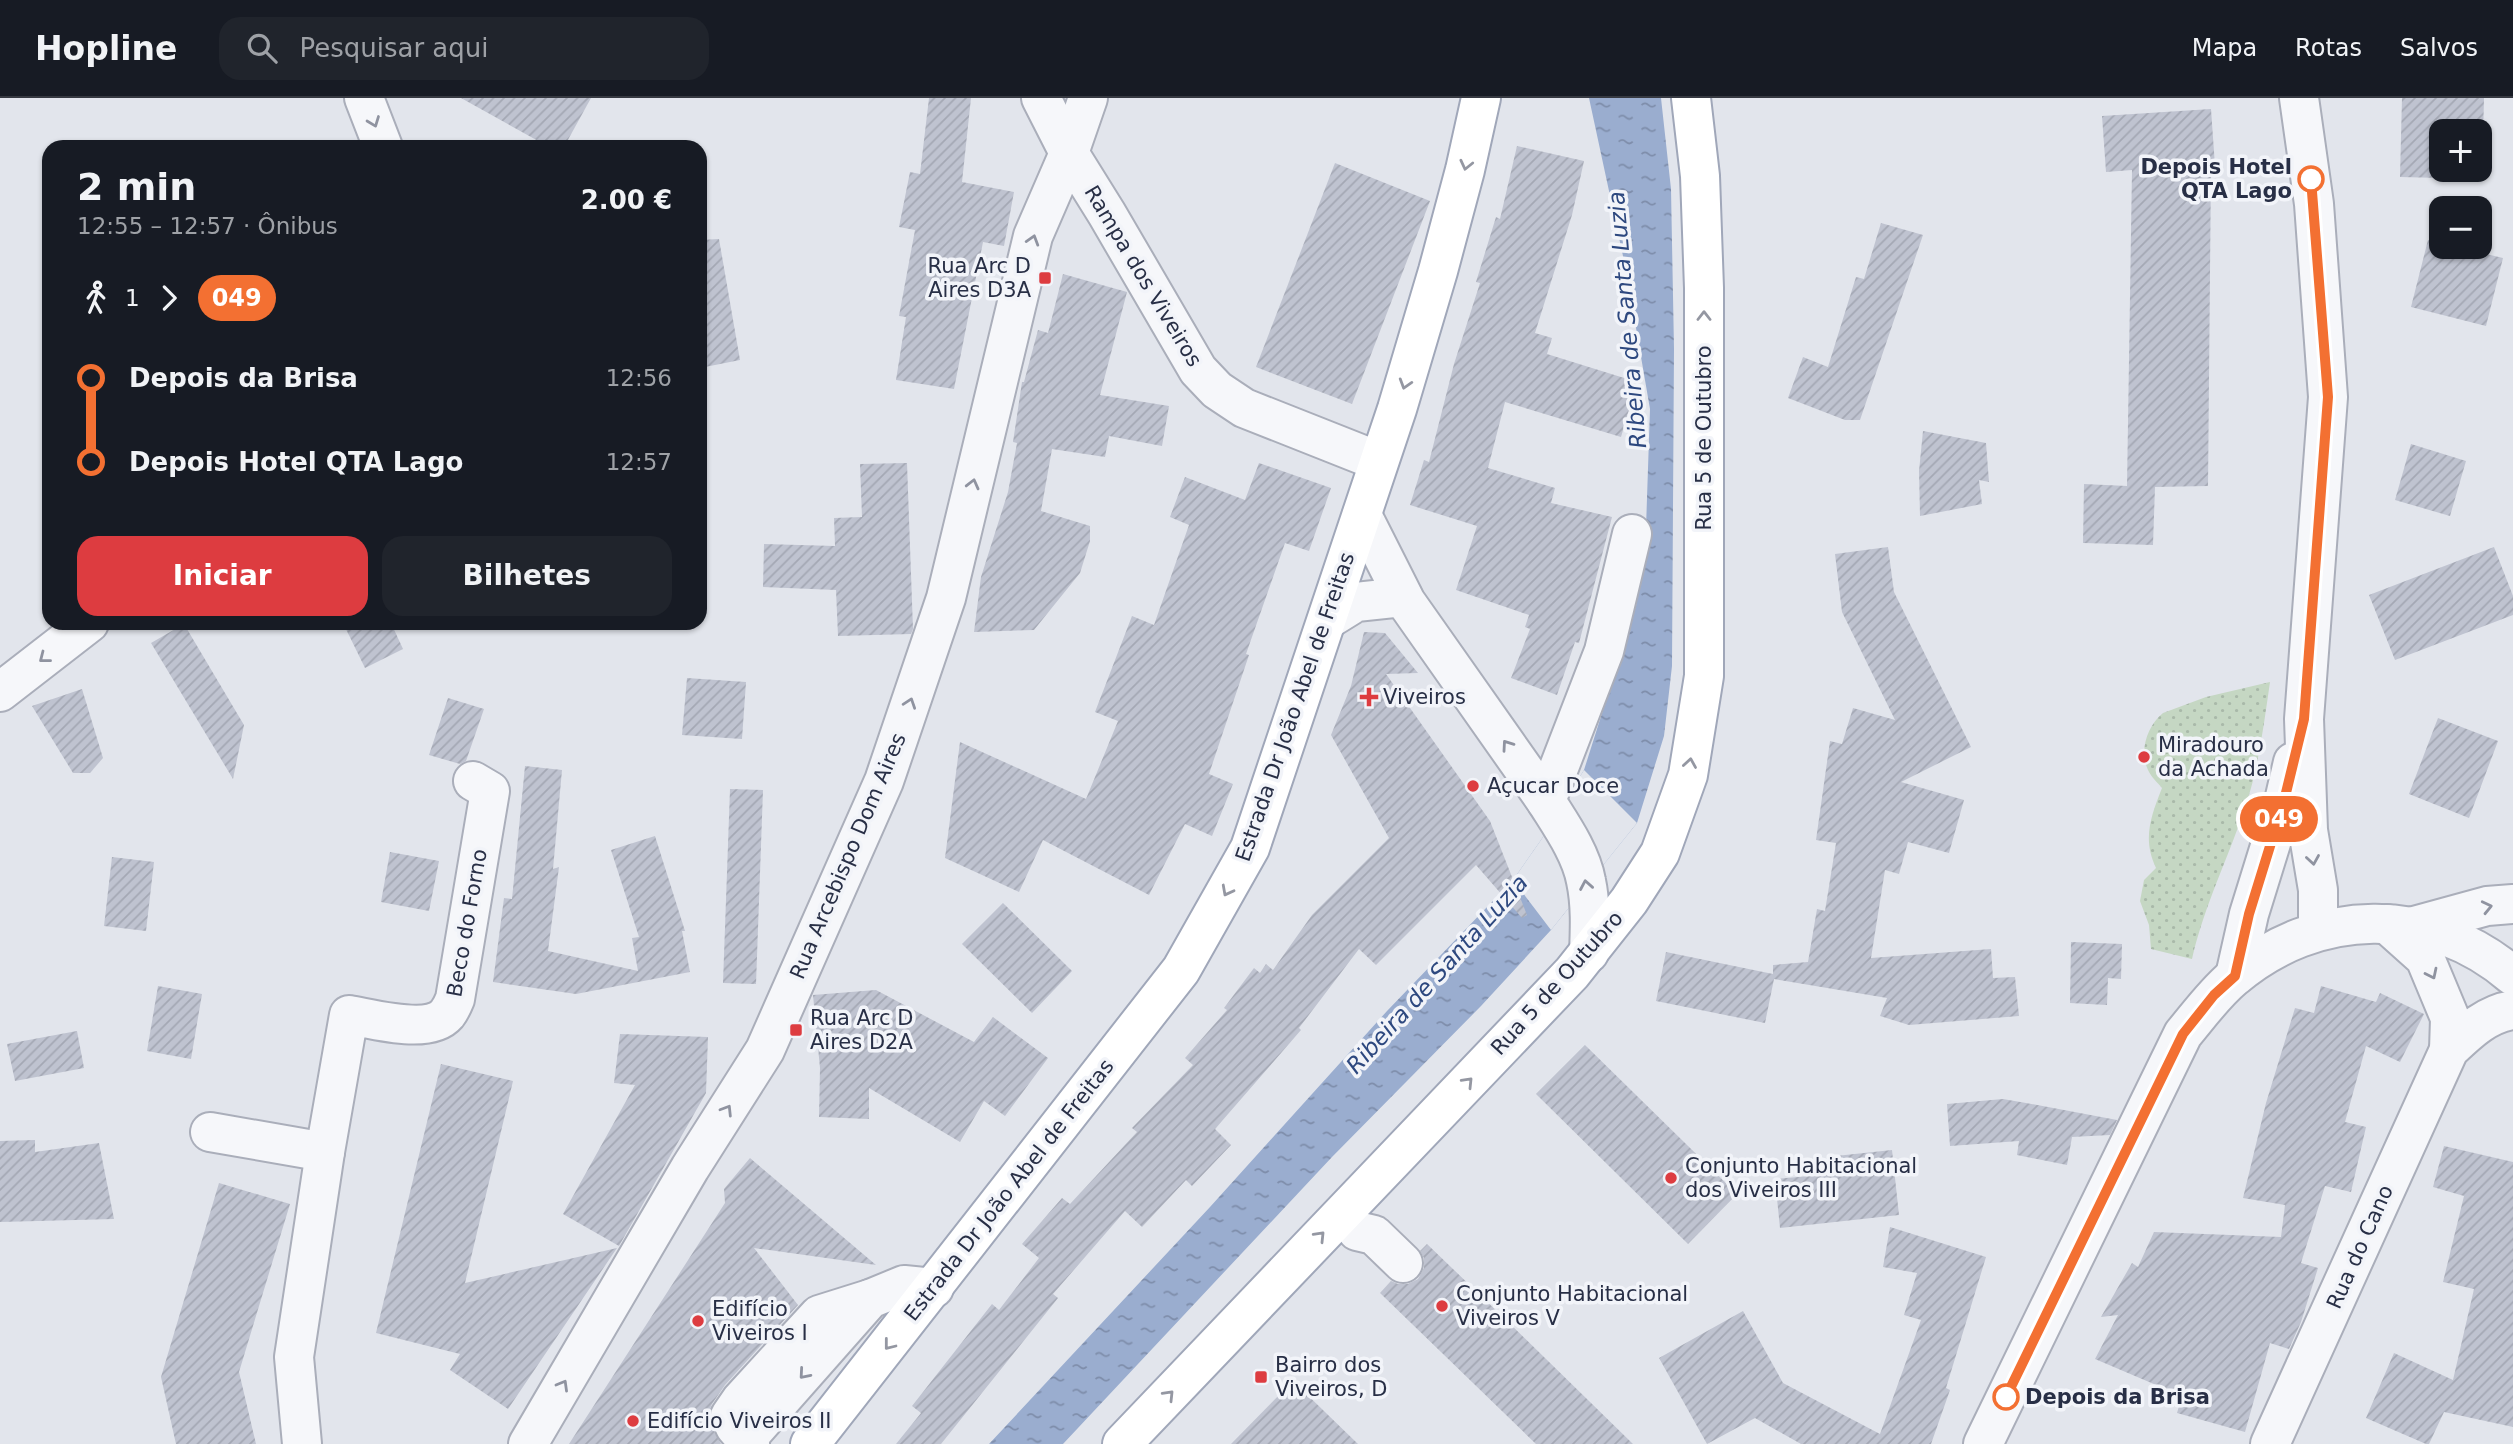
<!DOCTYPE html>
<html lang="pt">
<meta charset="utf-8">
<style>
body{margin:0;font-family:"DejaVu Sans",sans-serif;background:#20242c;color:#f1f3f6;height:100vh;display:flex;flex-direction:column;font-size:26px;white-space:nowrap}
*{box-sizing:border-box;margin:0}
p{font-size:23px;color:#9ea1a6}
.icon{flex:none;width:38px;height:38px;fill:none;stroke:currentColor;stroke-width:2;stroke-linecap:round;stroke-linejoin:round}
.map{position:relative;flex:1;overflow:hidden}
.side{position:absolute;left:42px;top:42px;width:665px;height:490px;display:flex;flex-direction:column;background:#171b24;border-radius:21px;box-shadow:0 2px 5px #0004}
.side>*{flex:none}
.badge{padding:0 14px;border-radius:23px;font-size:24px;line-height:46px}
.controls{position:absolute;left:2429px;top:21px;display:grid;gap:14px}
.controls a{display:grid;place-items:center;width:63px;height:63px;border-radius:14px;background:#171b24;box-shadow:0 2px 5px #0004;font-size:35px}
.map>.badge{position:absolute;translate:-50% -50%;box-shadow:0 0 0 4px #fff}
.legs{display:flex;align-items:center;gap:10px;height:77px;padding:0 35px;font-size:23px}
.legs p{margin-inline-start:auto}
.summary{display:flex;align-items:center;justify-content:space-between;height:119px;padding:0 35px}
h1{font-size:38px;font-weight:700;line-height:52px}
.cta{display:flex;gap:14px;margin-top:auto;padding:14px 35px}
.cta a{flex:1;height:80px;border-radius:21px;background:#dd3c40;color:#fff;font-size:28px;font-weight:700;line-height:80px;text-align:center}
.cta a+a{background:#20242c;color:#f1f3f6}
ul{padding:0 35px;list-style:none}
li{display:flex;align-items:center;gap:24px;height:84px;font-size:26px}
li i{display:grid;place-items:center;width:10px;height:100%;margin:0 9px;background:currentColor}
li i::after{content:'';width:18px;height:18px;margin:-9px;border:5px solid;border-radius:50%;background:#171b24}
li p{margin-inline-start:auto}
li:first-child i{background:linear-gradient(#0000 50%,currentColor 0)}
li:last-child i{background:linear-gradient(currentColor 50%,#0000 0)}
header{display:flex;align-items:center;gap:42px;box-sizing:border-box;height:98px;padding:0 35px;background:#171b24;border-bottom:2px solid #363941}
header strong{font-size:33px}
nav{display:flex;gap:38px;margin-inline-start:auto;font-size:24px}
.search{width:490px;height:63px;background:#20242c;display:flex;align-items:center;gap:18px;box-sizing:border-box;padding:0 24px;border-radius:21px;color:#9ea1a6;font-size:26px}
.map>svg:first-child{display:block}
</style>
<header>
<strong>Hopline</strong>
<div class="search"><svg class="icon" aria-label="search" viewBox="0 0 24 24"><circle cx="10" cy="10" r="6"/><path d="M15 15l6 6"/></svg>Pesquisar aqui</div>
<nav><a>Mapa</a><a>Rotas</a><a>Salvos</a></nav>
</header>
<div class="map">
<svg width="2513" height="1346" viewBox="0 0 2513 1346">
<defs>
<pattern id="grass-dots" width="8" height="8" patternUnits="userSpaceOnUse" patternTransform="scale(1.75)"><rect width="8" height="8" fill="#c5d7c3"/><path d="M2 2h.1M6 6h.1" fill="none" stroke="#a9b9a9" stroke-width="1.8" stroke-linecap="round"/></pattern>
<pattern id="water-ripples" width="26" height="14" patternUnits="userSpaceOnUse" patternTransform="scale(1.75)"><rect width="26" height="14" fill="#9aadcf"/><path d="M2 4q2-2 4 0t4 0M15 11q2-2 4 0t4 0" fill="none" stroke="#7e8daa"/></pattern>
<pattern id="building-hatch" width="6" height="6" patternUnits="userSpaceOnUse" patternTransform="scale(1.75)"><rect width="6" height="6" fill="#bfc3d0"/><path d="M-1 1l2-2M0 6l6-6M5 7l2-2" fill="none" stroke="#a4a8b4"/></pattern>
</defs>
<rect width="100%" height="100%" fill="#e2e5ec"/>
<path fill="url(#grass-dots)" d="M2270,584C2264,625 2259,667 2246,707C2229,758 2204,808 2192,861L2151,851L2149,827L2140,803L2144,782L2156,770C2142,741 2151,718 2162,690C2158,685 2151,679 2148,672C2139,653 2147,628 2163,615L2206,599Z"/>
<polygon fill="url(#water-ripples)" points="1589,0 1661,0 1671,91 1674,251 1672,568 1664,638 1637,725 1551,832 1481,908 1332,1059 1063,1346 989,1346 1210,1109 1387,913 1513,782 1541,742 1584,672 1636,508 1646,430 1650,311 1626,172"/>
<polygon fill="#e2e5ec" points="1584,672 1637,725 1551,832 1513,782 1541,742"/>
<g fill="url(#building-hatch)" fill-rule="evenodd">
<polygon points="461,0 591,0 564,49 549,49"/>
<polygon points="929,0 971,0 962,84 1014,94 1004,148 983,144 954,291 896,282 906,219 899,218 915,132 899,129 910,74 920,76"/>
<path d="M2402,0H2484L2482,81L2400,79ZM2441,33H2480V72H2441Z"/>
<polygon points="2211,11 2215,68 2211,68 2208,388 2155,389 2153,447 2083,445 2084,386 2127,388 2132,72 2106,74 2102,18"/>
<polygon points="1517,48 1584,63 1572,117 1535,235 1552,240 1547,256 1637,284 1621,339 1505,304 1488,370 1555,390 1551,405 1612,419 1579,545 1575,544 1557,597 1511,580 1530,531 1525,529 1529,517 1456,492 1477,428 1410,407 1424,362 1429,364 1454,266 1480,185 1476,184 1496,119 1500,121"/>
<polygon points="1335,65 1430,103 1352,306 1256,269"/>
<polygon points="1881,125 1923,137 1860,322 1845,322 1788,300 1803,259 1828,269 1856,179 1864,181"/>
<polygon points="719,141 740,262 700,270 700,142"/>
<polygon points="2428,142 2441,145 2441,149 2457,149 2503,160 2486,228 2411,209"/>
<polygon points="1063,176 1127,194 1100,297 1169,308 1162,348 1109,338 1105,359 1052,351 1041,413 1090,428 1090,443 1080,475 1034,532 974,534 981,479 1008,394 1017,345 1013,344 1022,284 1024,284 1038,232 1048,235"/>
<polygon points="1923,333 1986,345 1989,384 1979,382 1982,406 1920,418 1919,373"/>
<polygon points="2411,346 2466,363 2450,418 2395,402"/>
<polygon points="907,365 913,531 911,536 838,538 836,492 763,489 764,446 835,448 834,420 862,419 860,366"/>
<polygon points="1259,365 1331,390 1309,453 1285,445 1246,556 1249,557 1209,676 1233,686 1212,738 1185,726 1149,797 1043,742 1019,794 945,760 960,644 1086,701 1118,623 1095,614 1132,518 1154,527 1189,427 1170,419 1185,379 1245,402"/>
<polygon points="1888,449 1894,494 1971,649 1901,684 1964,702 1949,755 1908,744 1899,776 1885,772 1871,860 1991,851 1993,880 2015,879 2019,918 1909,927 1880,918 1887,900 1774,881 1765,925 1656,903 1666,854 1773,876 1773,867 1808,864 1817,811 1825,813 1836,745 1816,742 1830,643 1842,646 1853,610 1895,622 1842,514 1835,456"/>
<polygon points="2494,449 2513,498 2513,517 2395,562 2369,497"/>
<polygon points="343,525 391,525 403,551 365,570"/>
<polygon points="184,526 244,627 233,681 151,545"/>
<polygon points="1364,534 1385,535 1418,575 1386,576 1490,723 1527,817 1522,820 1476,767 1376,867 1359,851 1299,930 1301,932 1215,1031 1231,1047 1192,1088 1186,1082 1142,1129 1125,1113 1053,1196 1058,1200 941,1346 896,1346 921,1315 912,1308 992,1206 999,1212 1039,1160 1022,1146 1062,1100 1070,1106 1137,1034 1132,1030 1193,967 1185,960 1227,912 1224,910 1254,870 1260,875 1266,866 1273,872 1312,817 1389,740 1331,637 1351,588"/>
<polygon points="687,580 746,584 742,641 682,637"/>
<polygon points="82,591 103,660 90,675 73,675 32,608"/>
<polygon points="448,600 484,611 466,663 460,666 429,657"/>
<polygon points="2438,620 2498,643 2469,720 2409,696"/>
<polygon points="525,668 562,672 553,771 559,769 548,853 638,873 632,840 639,839 611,752 655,738 685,833 682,833 690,874 576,896 493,884 504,800 512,801"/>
<polygon points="730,691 763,692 756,886 723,885"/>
<polygon points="390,754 439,763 429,813 381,804"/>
<polygon points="112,759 154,764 146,833 104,828"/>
<polygon points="1003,805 1072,873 1032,915 962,846"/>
<polygon points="2071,844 2122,846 2121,881 2108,880 2107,907 2070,905"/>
<polygon points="158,888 202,896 191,961 147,953"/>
<polygon points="2321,888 2376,904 2380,895 2424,916 2400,964 2366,948 2345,1024 2366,1029 2351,1094 2325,1088 2301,1165 2318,1170 2301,1224 2289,1251 2270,1245 2245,1334 2177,1315 2182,1298 2095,1261 2118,1217 2101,1219 2132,1165 2138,1169 2154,1134 2281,1139 2285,1107 2243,1100 2266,1005 2295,910 2314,915"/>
<polygon points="876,892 974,944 993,919 1048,960 1005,1018 984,1003 960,1044 869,990 869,1021 819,1019 820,970 813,897"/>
<polygon points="77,933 84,970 15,983 7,946"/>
<polygon points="620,936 708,939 706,995 619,1148 563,1116 635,987 614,985"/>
<polygon points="1585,947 1737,1096 1688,1146 1536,996"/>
<polygon points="441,966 513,983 465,1185 617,1150 508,1311 450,1272 460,1256 376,1235"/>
<polygon points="2003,1001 2026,1005 2117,1022 2110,1037 2072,1039 2067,1067 2017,1057 2019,1043 1950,1048 1947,1006"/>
<polygon points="35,1042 35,1054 99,1045 114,1121 0,1124 0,1043"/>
<polygon points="2444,1048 2513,1064 2513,1329 2444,1314 2429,1346 2426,1346 2366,1320 2394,1255 2453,1282 2474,1191 2443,1184 2464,1098 2433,1089"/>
<polygon points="1892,1052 1899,1117 1780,1130 1775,1081 1833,1076 1836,1058"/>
<polygon points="750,1060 876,1167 754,1150 798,1207 725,1287 712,1306 708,1315 710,1326 721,1346 569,1346 725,1105 724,1091"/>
<polygon points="219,1085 290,1106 239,1274 256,1346 176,1346 161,1279"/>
<polygon points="1890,1129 1986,1159 1946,1290 1950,1292 1931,1346 1801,1346 1755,1320 1707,1346 1659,1260 1743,1213 1783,1285 1880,1336 1921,1222 1904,1217 1917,1175 1883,1169"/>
<polygon points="1427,1146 1505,1221 1633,1346 1536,1346 1380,1195 1391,1183 1398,1186 1408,1186 1418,1181 1424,1170 1424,1160 1420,1153"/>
<polygon points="1293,1283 1358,1346 1231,1346"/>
</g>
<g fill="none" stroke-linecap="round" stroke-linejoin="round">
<defs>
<g id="minor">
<polyline points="364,0 383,49"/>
<polyline points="1041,0 1069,55 1107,116 1198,272 1217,292 1244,310 1378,363"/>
<polyline points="2299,0 2314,106 2328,299 2304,621 2308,732 2318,792 2318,833"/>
<path d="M1362,417L1406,504L1546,703C1561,727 1581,755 1586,783C1591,806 1590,831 1589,855"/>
<polyline points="1327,522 1356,504 1403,499"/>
<polyline points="0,594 89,525"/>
<polyline points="1546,703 1604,553 1632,436"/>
<polyline points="2387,826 2425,860 2450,920 2449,952"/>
<polyline points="2414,828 2487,808 2513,806"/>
<polyline points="2235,878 2249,816 2284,703 2293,664"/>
<polyline points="210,1034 325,1054"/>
<polyline points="1357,1133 1374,1137 1403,1165"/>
<path d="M302,1346L294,1259L325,1054L349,917C373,921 429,937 447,916C450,912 453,906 455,901L490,693L473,683"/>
<polyline points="528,1346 690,1070 765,952 884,683 946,500 1033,138 1069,55 1088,0"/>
<polyline points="750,1346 749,1338 870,1201 904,1187 934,1190"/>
<polyline points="750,1346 735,1329 730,1318 741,1302 819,1217 870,1201"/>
<path d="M1983,1346L2183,936C2199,917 2214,896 2233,880C2316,809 2431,807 2513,878"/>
<path d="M2270,1346L2449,952C2468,934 2486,916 2513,912"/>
</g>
<g id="major">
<polyline points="810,1346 1181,872 1250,750 1397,311 1438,173 1465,72 1481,0"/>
<polyline points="1122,1346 1572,875 1629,803 1660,755 1688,677 1704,578 1704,190 1700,78 1691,0"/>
</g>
</defs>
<use href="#minor" stroke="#aaaeba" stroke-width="42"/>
<use href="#major" stroke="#a0a7b9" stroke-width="42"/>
<use href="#minor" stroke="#f6f7fa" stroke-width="38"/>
<use href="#major" stroke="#fff" stroke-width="38"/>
</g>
<defs><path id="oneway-chevron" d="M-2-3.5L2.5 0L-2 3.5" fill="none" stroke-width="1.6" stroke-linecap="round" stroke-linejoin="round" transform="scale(1.75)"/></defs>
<g stroke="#8f93a0">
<use href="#oneway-chevron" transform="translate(374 24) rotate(69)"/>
<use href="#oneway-chevron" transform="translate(1033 142) rotate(-73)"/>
<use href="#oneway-chevron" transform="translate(973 386) rotate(-76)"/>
<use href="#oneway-chevron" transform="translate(44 560) rotate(142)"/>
<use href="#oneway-chevron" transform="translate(910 605) rotate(-71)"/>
<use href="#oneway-chevron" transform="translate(1507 647) rotate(-125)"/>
<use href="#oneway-chevron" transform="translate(2313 762) rotate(81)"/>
<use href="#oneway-chevron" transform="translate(1586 787) rotate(-100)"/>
<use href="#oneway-chevron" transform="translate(2487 809) rotate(-13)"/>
<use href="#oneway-chevron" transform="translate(2432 876) rotate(64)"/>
<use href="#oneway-chevron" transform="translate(727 1012) rotate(-58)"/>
<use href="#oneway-chevron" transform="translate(804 1276) rotate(131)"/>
<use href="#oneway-chevron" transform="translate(563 1287) rotate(-60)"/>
</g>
<g stroke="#9497a2">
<use href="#oneway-chevron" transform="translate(1466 67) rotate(103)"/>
<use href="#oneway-chevron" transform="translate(1704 218) rotate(-90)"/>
<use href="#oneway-chevron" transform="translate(1405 286) rotate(107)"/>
<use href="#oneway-chevron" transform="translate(1690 665) rotate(-81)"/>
<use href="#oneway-chevron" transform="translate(1227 793) rotate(118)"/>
<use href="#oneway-chevron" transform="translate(1468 984) rotate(-46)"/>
<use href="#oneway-chevron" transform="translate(1320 1138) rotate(-46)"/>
<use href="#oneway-chevron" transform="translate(889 1247) rotate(128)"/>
<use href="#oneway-chevron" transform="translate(1169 1297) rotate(-46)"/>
</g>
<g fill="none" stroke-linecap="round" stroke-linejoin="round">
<defs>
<polyline id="line-1" points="2006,1299 2183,936 2214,897 2235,878 2249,816 2284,703 2304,621 2328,299 2311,81"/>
</defs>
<use href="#line-1" stroke="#fff" stroke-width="16"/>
<use href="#line-1" stroke="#f37032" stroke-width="10"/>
</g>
<g fill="#fff" stroke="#f37032" stroke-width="3.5">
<circle cx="2311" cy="81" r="12"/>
<circle cx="2006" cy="1299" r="12"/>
</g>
<g fill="#dd3c40" stroke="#f2f4f9" stroke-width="2.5">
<rect x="1038" y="173" width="14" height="14" rx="3.5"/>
<path d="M1365.5 588.5h7v7h7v7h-7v7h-7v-7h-7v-7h7z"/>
<circle cx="2144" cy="659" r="7"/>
<circle cx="1473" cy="688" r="7"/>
<rect x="789" y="925" width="14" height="14" rx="3.5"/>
<circle cx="1671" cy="1080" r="7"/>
<circle cx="1442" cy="1208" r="7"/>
<circle cx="698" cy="1223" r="7"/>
<rect x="1254" y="1272" width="14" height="14" rx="3.5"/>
<circle cx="633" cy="1323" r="7"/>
</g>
<g text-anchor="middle" stroke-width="7" stroke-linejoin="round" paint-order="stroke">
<g font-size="21" font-weight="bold" fill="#282f46" stroke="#f2f4f9" text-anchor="end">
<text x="2292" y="76">Depois Hotel<tspan x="2292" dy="24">QTA Lago</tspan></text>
<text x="2025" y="1306" text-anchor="start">Depois da Brisa</text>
</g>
<g font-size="21" fill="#282f46" stroke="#f2f4f9" text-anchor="start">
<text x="1031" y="175" text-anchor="end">Rua Arc D<tspan x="1031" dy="24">Aires D3A</tspan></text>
<text x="1383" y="606">Viveiros</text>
<text x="2158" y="654">Miradouro<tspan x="2158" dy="24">da Achada</tspan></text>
<text x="1487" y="695">Açucar Doce</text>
<text x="810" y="927">Rua Arc D<tspan x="810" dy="24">Aires D2A</tspan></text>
<text x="1685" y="1075">Conjunto Habitacional<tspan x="1685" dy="24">dos Viveiros III</tspan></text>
<text x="1456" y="1203">Conjunto Habitacional<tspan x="1456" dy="24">Viveiros V</tspan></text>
<text x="712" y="1218">Edifício<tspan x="712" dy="24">Viveiros I</tspan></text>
<text x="1275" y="1274">Bairro dos<tspan x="1275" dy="24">Viveiros, D</tspan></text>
<text x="647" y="1330">Edifício Viveiros II</text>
</g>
<g font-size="21" fill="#282f46" stroke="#f2f4f9">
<text transform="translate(1143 178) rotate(59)" y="7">Rampa dos Viveiros</text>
<text transform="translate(1704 340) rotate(-90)" y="7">Rua 5 de Outubro</text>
<text transform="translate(1295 609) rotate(-71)" y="7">Estrada Dr João Abel de Freitas</text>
<text transform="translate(848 758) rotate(-67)" y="7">Rua Arcebispo Dom Aires</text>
<text transform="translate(467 825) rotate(-80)" y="7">Beco do Forno</text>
<text transform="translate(1557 885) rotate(-48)" y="7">Rua 5 de Outubro</text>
<text transform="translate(1009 1092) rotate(-52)" y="7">Estrada Dr João Abel de Freitas</text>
<text transform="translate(2360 1149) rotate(-66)" y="7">Rua do Cano</text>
</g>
<g font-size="23" font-style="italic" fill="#2d487f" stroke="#f2f4f9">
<text transform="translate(1627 222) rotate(-95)" y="8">Ribeira de Santa Luzia</text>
<text transform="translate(1437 876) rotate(-48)" y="8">Ribeira de Santa Luzia</text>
</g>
</g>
</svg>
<div class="controls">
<a>+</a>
<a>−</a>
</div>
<b class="badge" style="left:2279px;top:721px;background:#f37032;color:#fff">049</b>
<section class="side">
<div class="summary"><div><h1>2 min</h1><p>12:55 – 12:57 · Ônibus</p></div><b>2.00 €</b></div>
<div class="legs"><svg class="icon" aria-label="walk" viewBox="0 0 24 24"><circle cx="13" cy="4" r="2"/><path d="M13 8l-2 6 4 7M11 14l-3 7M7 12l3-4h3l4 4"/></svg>1<svg class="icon" aria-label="forward" viewBox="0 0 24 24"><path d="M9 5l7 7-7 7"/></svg><b class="badge" style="background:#f37032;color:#fff">049</b></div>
<ul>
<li><i style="color:#f37032"></i><b>Depois da Brisa</b><p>12:56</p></li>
<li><i style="color:#f37032"></i><b>Depois Hotel QTA Lago</b><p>12:57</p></li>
</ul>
<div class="cta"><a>Iniciar</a><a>Bilhetes</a></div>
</section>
</div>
